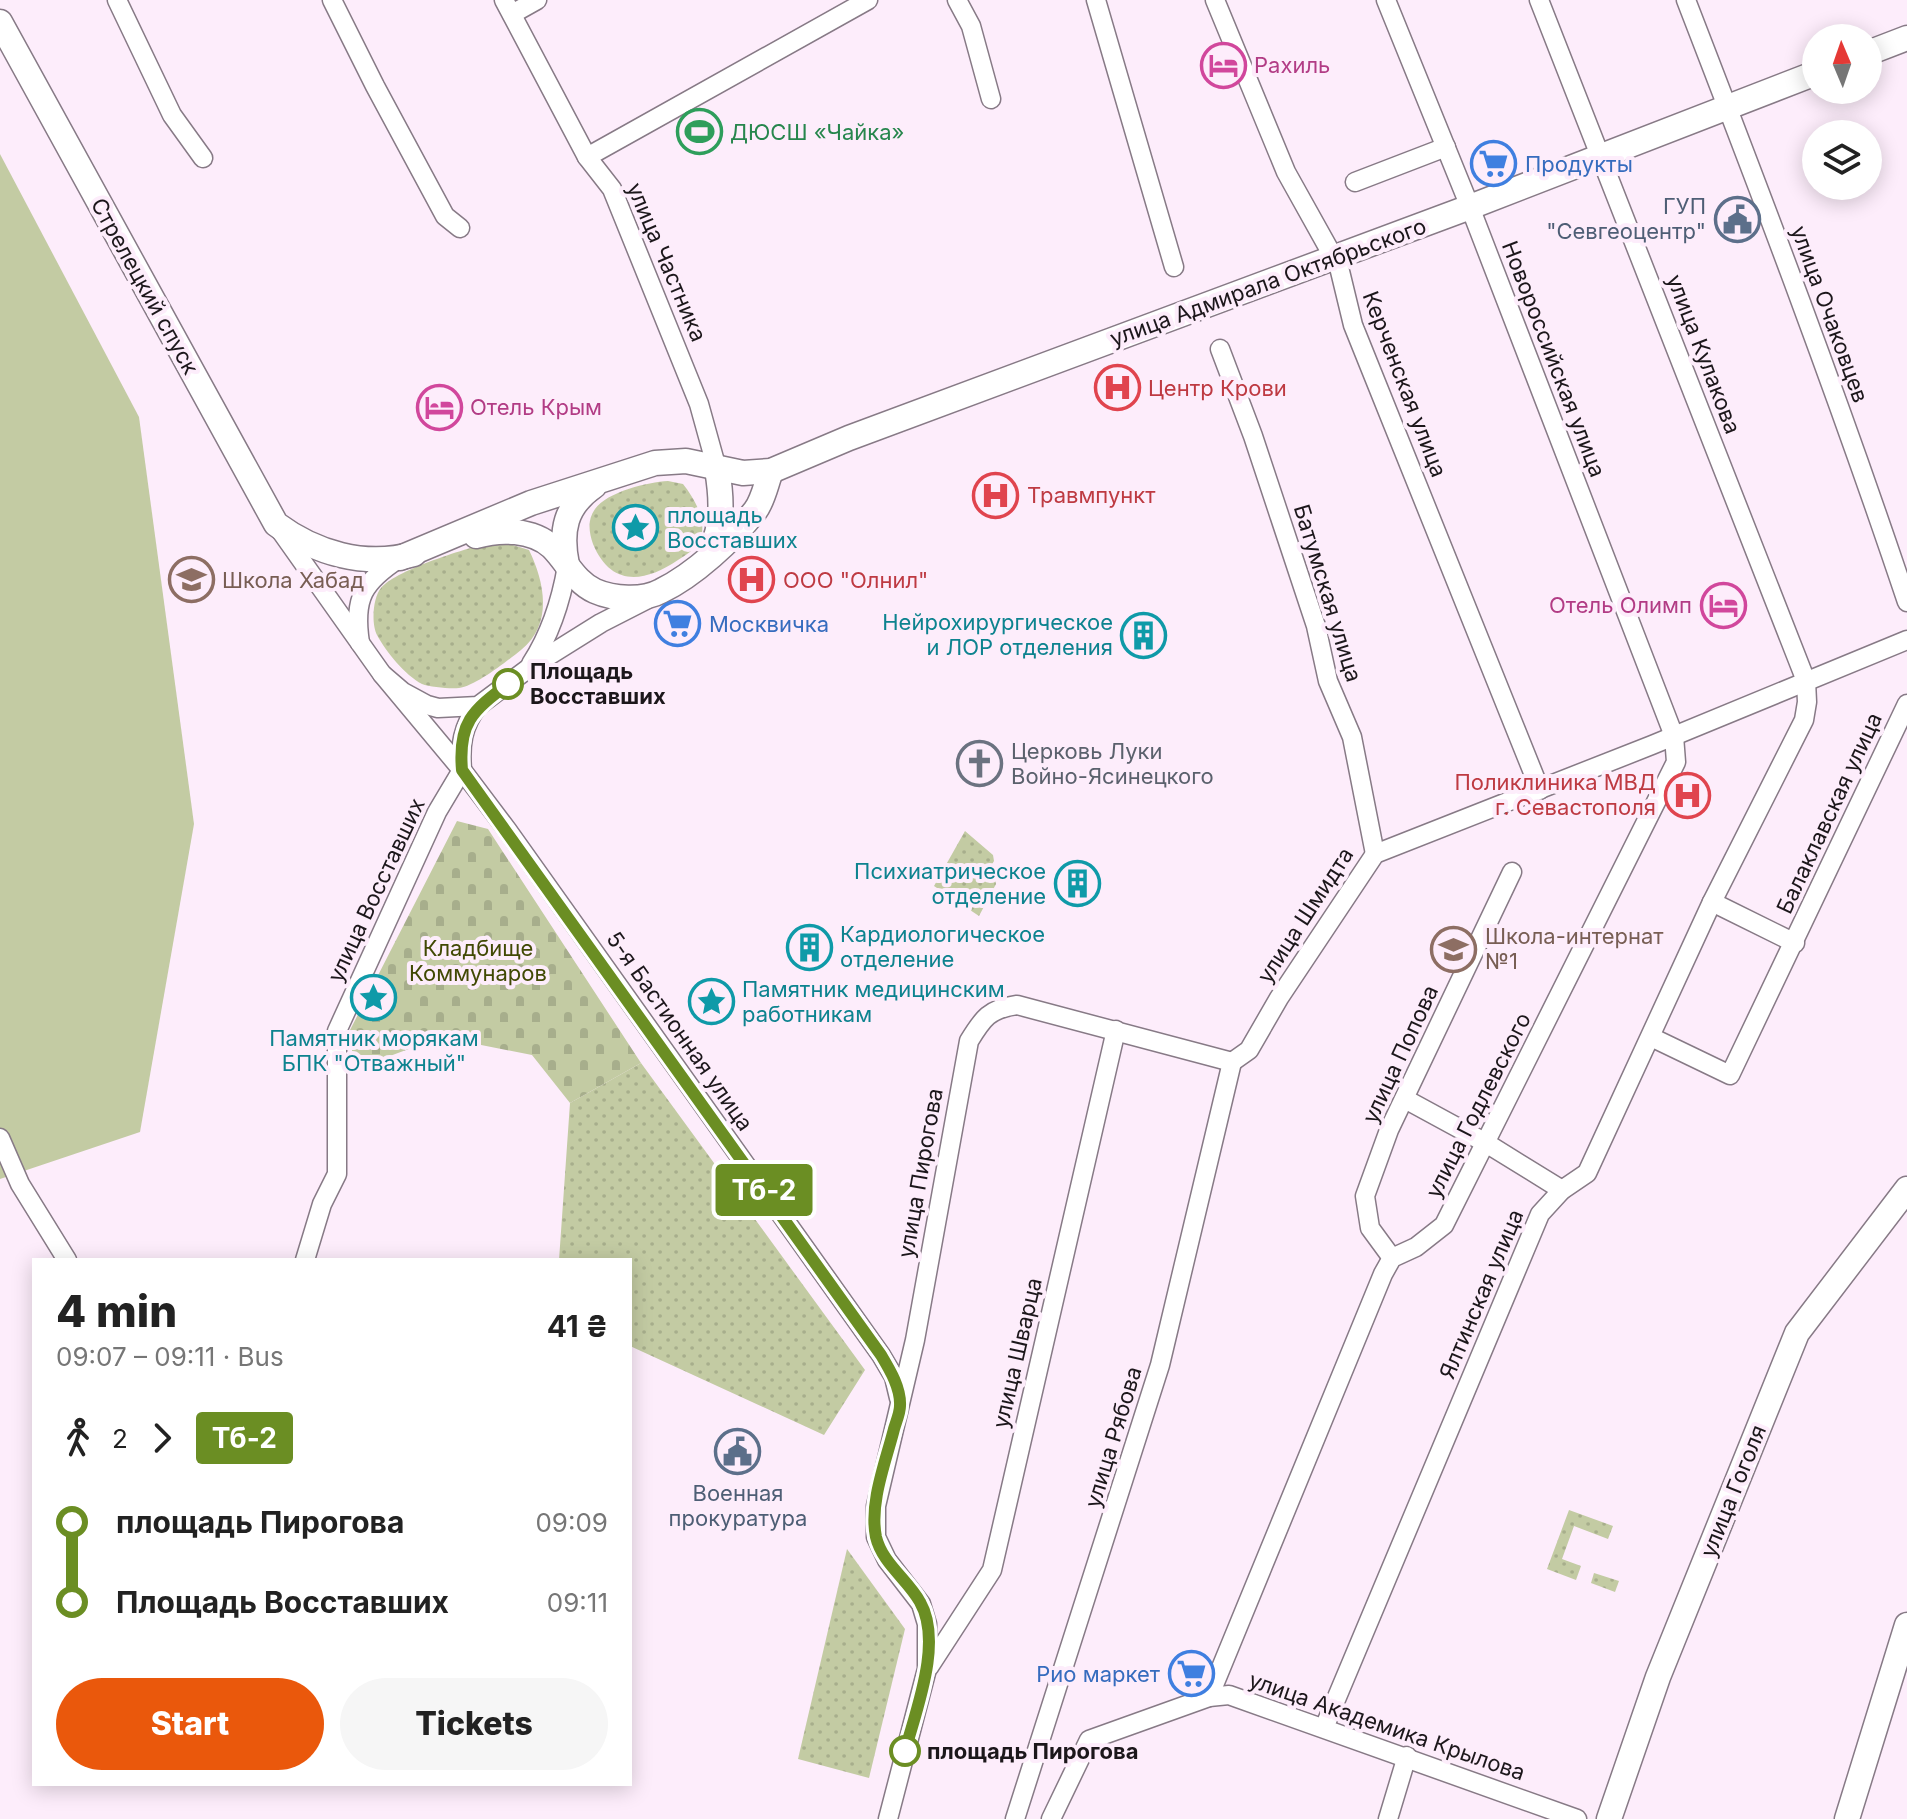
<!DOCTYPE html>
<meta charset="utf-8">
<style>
body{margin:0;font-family:Inter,sans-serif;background:#f6f6f6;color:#222;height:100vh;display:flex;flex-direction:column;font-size:30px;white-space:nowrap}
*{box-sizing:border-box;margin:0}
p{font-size:26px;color:#767676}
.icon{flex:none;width:44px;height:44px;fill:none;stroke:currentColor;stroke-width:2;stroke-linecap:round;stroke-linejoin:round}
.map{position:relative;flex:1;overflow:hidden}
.details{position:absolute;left:32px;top:1258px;width:600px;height:528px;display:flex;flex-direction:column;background:#fff;border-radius:0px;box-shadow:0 4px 20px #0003}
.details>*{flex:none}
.badge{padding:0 16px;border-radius:6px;font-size:28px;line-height:52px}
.needle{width:52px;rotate:358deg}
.fabs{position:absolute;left:1802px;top:24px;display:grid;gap:16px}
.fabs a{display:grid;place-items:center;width:80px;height:80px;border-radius:50%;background:#fff;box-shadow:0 4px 20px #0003;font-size:40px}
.map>.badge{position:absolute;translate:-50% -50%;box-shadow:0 0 0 4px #fff}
.legs{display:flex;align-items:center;gap:12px;height:88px;padding:0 24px;font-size:26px}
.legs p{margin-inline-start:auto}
.headline{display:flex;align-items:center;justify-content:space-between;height:136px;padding:0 24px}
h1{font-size:44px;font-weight:800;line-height:60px}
.cta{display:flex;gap:16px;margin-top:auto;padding:16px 24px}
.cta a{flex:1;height:92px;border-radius:48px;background:#ea580c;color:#fff;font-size:32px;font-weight:800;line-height:92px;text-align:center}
.cta a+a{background:#f6f6f6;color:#222}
ul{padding:0 24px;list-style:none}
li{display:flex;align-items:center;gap:28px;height:80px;font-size:30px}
li i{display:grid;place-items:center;width:12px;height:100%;margin:0 10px;background:currentColor}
li i::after{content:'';width:20px;height:20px;margin:-10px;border:6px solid;border-radius:50%;background:#fff}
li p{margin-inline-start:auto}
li:first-child i{background:linear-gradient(#0000 50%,currentColor 0)}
li:last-child i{background:linear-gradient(currentColor 50%,#0000 0)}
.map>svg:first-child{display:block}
</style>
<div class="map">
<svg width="1907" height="1819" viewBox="0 0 1907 1819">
<defs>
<pattern id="green-dots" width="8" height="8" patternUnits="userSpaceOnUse" patternTransform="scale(2)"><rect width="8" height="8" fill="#c3cba3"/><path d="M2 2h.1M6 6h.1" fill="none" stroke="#a7ae8c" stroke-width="1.8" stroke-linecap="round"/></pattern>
<pattern id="cemetery-stones" width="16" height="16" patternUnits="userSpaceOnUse" patternTransform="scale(2)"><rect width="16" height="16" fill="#c3cba3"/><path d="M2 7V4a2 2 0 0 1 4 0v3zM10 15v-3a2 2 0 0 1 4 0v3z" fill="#a7ae8c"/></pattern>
</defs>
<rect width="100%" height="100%" fill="#fdedfb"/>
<g fill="url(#green-dots)">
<path d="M668,481L683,484C694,498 708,521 700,540C696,549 686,555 678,560C644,583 611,587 593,544C589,532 587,520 595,509C607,492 648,482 668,481Z"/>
<path d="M500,541L529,550C545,583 553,624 521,650C507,661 476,686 459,688C450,689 430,687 422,684C405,675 386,652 377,635C371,624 373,597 381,588C397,569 475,545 500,541Z"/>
<polygon points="965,831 993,855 994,861 987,873 995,879 996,884 979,916 934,886"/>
<polygon points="641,1063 865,1370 824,1435 630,1346 630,1260 559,1260 570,1103"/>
<polygon points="1569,1510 1613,1526 1608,1539 1574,1526 1562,1559 1581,1566 1576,1580 1547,1569"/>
<polygon points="847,1549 905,1629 869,1778 798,1759"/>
<polygon points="1594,1573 1619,1581 1615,1592 1591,1583"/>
</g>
<polygon fill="url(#cemetery-stones)" points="457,821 488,829 641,1063 570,1103 532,1055 441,1037 355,1069 349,1032"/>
<polygon fill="#c3cba3" points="0,154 139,417 194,824 140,1132 0,1179"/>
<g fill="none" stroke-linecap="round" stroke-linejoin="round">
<defs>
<g id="minor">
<polyline points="117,0 172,115 203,158"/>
<polyline points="332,0 375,86 445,216 460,228"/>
<polyline points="504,0 587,157 612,189 699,404 717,469"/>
<polyline points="957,0 971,26 991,99"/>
<polyline points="1096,0 1174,267"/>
<polyline points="1215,0 1286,172 1339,267 1353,325 1540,790"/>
<path d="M1686,0C1763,199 1839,399 1907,602"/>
<polyline points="512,14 537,0"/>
<polyline points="587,157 868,0"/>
<polyline points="1355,182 1446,147"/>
<polyline points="1220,349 1253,436 1316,626 1328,681 1352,737 1375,854"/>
<polyline points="280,530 382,674 403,692 427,705 438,708 478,706 529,668 601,623 646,600"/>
<path d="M360,643C353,598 363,582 400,558"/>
<path d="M531,664C551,633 561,602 567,566"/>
<polyline points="382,674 462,770 508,831 881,1355 894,1377 899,1398"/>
<path d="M462,770C460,745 462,727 478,706"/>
<polyline points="1712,902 1795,943"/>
<polyline points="1651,1037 1730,1075 1907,704"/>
<polyline points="1232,1062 1249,1050 1279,998 1375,854 1652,745 1907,640"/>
<polyline points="1405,1099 1486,1143 1562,1190"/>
<polyline points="0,1138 20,1184 67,1260"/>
<polyline points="1392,1258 1370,1228 1365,1196 1389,1130 1512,872"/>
<polyline points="305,1260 322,1204 337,1174 337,1031 437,812 462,770"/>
<polyline points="929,1667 992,1570 1116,1030"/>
<polyline points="1209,1697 1383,1274 1392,1258 1416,1247 1444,1225 1676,762 1674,736 1470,207 1386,0"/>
<polyline points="1324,1728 1540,1214 1562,1190 1587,1173 1712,902 1804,720 1807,702 1806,681 1539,0"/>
<path d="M888,1819L927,1669V1624L921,1604L887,1560L876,1537V1506L915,1340L969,1041C983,1018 989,1009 1017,1005L1232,1062"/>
<polyline points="1015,1819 1160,1365 1232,1062"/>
<polyline points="1051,1819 1089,1740 1209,1697 1229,1695 1577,1819"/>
<polyline points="1388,1819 1407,1756"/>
</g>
<g id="secondary">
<path d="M0,22L276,524C315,553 365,568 414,554"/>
<polyline points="1868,53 1907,38"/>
<path d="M476,536C500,529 532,529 552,547C567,562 575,582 595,591C613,599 643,601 661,591C694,575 732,540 755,511C763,501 766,484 771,471"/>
<path d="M711,551C723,523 722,499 717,469"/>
<polyline points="400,558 531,503 655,463 686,461 743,473 771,471 849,438 1470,207 1816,73"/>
<path d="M567,565C560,531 565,506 594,486"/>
<polyline points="1609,1819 1658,1677 1797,1333 1907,1189"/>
<polyline points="1847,1819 1907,1625"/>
</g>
</defs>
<use href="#minor" stroke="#877a86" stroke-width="21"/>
<use href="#secondary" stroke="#877a86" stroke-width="27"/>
<use href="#minor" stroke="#fff" stroke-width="18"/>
<use href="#secondary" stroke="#fff" stroke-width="24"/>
</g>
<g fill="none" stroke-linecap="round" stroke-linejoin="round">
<defs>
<path id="line-1" d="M508,684C472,711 458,723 462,770L881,1355C890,1370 901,1388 900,1406C900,1413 896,1422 894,1429C886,1461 869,1503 876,1537C882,1563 908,1580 920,1602C943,1642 916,1710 905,1751"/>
</defs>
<use href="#line-1" stroke="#fff" stroke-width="18"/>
<use href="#line-1" stroke="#6b8e23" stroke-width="12"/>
</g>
<defs>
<symbol id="hotel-ring" viewBox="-11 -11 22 22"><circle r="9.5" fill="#fdedfb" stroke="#d1479c" stroke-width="1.5"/><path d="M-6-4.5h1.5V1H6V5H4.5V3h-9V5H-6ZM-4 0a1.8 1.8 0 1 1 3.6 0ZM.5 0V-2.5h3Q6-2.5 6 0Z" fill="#d1479c"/></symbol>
<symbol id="stadium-ring" viewBox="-11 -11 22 22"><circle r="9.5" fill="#fdedfb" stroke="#2e9e5b" stroke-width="1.5"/><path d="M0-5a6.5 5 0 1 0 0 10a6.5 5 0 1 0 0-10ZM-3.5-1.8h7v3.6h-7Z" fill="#2e9e5b"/></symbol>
<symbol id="supermarket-ring" viewBox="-11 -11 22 22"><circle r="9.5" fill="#fdedfb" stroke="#3f7fe0" stroke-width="1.5"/><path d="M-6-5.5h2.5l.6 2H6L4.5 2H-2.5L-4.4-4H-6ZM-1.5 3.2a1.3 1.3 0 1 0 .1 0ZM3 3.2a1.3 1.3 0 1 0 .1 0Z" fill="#3f7fe0"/></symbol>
<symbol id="civic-ring" viewBox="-11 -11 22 22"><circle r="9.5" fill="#fdedfb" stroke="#5c6f8a" stroke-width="1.5"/><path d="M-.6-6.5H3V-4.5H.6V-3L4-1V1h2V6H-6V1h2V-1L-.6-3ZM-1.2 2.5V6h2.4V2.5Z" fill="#5c6f8a"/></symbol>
<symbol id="hospital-ring" viewBox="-11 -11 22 22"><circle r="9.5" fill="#fdedfb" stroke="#e0444e" stroke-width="1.5"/><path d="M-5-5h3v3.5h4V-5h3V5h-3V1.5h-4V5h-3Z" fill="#e0444e"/></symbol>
<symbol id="sight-ring" viewBox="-11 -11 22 22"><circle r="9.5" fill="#fdedfb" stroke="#0f9aa8" stroke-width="1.5"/><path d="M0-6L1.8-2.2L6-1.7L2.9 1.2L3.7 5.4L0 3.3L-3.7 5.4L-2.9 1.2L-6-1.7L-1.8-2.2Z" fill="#0f9aa8"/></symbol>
<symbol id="school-ring" viewBox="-11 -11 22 22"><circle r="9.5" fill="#fdedfb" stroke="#8d6e63" stroke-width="1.5"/><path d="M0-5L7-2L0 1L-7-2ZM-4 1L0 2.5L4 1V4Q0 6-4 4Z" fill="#8d6e63"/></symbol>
<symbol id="building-ring" viewBox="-11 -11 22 22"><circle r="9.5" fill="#fdedfb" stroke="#0f9aa8" stroke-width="1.5"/><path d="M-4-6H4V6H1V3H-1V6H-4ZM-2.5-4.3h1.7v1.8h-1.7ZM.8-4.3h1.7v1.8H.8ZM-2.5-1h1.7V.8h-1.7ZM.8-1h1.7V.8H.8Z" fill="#0f9aa8"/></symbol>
<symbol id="church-ring" viewBox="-11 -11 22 22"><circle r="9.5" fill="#fdedfb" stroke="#6b7280" stroke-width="1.5"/><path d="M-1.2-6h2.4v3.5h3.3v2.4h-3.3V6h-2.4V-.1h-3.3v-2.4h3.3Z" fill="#6b7280"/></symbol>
</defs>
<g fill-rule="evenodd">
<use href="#hotel-ring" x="1198" y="40" width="51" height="51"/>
<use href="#stadium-ring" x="674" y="106" width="51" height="51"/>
<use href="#supermarket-ring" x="1468" y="138" width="51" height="51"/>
<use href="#civic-ring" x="1712" y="194" width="51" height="51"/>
<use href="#hospital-ring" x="1092" y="362" width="51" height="51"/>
<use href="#hotel-ring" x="414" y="382" width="51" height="51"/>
<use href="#hospital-ring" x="970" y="470" width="51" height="51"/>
<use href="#sight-ring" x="610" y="502" width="51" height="51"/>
<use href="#school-ring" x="166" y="554" width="51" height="51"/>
<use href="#hospital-ring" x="726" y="554" width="51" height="51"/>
<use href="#hotel-ring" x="1698" y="580" width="51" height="51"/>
<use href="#supermarket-ring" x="652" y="598" width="51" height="51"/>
<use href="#building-ring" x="1118" y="610" width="51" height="51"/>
<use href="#church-ring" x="954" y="738" width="51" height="51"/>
<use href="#hospital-ring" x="1662" y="770" width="51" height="51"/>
<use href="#building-ring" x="1052" y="858" width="51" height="51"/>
<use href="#building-ring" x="784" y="922" width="51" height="51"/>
<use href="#school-ring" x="1428" y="924" width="51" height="51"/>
<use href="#sight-ring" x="348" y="972" width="51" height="51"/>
<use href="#sight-ring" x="686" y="976" width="51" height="51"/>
<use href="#civic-ring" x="712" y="1426" width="51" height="51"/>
<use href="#supermarket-ring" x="1166" y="1648" width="51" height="51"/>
</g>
<g fill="#fff" stroke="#6b8e23" stroke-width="4">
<circle cx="508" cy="684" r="14"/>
<circle cx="905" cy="1751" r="14"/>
</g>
<g text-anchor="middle" stroke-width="8" stroke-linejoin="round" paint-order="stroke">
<g font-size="22" fill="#b23c85" stroke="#fdedfb" text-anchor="start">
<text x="1254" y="73">Рахиль</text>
<text x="470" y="415">Отель Крым</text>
<text x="1692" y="613" text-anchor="end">Отель Олимп</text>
</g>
<g font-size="22" fill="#27864d" stroke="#fdedfb" text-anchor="start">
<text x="730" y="140">ДЮСШ «Чайка»</text>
</g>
<g font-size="22" fill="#366cbe" stroke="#fdedfb" text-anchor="start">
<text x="1525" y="172">Продукты</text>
<text x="709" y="632">Москвичка</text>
<text x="1160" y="1682" text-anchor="end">Рио маркет</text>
</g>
<g font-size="22" fill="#4e5e75" stroke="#fdedfb" text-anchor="end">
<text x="1706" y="214">ГУП<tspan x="1706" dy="25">"Севгеоцентр"</tspan></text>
<text x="738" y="1501" text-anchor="middle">Военная<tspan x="738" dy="25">прокуратура</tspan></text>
</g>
<g font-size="22" fill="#1c171b" stroke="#fdedfb">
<text transform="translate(667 262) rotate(67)" y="8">улица Частника</text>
<text transform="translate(1268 282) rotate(-20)" y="8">улица Адмирала Октябрьского</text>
<text transform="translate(145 286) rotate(61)" y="8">Стрелецкий спуск</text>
<text transform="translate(1830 314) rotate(70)" y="8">улица Очаковцев</text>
<text transform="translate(1704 354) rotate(69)" y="8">улица Кулакова</text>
<text transform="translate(1554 359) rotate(69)" y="8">Новороссийская улица</text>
<text transform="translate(1405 384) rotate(69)" y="8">Керченская улица</text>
<text transform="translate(1328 593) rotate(73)" y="8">Батумская улица</text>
<text transform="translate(1829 813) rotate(-65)" y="8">Балаклавская улица</text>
<text transform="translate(376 890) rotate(-65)" y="8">улица Восставших</text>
<text transform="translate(1305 915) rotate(-57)" y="8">улица Шмидта</text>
<text transform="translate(680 1031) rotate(55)" y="8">5-я Бастионная улица</text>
<text transform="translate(1400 1054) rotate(-65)" y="8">улица Попова</text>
<text transform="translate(1478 1105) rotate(-63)" y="8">улица Годлевского</text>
<text transform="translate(920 1173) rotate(-80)" y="8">улица Пирогова</text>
<text transform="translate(1481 1294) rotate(-67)" y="8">Ялтинская улица</text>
<text transform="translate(1017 1353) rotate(-77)" y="8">улица Шварца</text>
<text transform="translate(1113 1437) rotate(-73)" y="8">улица Рябова</text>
<text transform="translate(1733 1491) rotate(-68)" y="8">улица Гоголя</text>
<text transform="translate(1387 1726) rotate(19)" y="8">улица Академика Крылова</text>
</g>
<g font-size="22" fill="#be3a42" stroke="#fdedfb" text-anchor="start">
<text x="1148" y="396">Центр Крови</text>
<text x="1027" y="503">Травмпункт</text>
<text x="783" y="588">ООО "Олнил"</text>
<text x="1656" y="790" text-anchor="end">Поликлиника МВД<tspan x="1656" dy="25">г. Севастополя</tspan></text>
</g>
<g font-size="22" fill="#0d838f" stroke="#fdedfb" text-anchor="start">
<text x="667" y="523">площадь<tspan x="667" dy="25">Восставших</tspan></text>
<text x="1113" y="630" text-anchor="end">Нейрохирургическое<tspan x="1113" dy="25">и ЛОР отделения</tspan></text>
<text x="1046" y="879" text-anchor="end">Психиатрическое<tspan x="1046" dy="25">отделение</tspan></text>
<text x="840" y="942">Кардиологическое<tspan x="840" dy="25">отделение</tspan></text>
<text x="742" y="997">Памятник медицинским<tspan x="742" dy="25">работникам</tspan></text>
<text x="374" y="1046" text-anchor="middle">Памятник морякам<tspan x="374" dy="25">БПК "Отважный"</tspan></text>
</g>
<g font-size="22" fill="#785e54" stroke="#fdedfb" text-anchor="start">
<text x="222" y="588">Школа Хабад</text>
<text x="1485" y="944">Школа-интернат<tspan x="1485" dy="25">№1</tspan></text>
</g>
<g font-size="22" font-weight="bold" fill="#1c171b" stroke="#fdedfb" text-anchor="start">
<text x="530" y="679">Площадь<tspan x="530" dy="25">Восставших</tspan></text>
<text x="927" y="1759">площадь Пирогова</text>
</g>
<g font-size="22" fill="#5b616d" stroke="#fdedfb" text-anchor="start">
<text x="1011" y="759">Церковь Луки<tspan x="1011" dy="25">Войно-Ясинецкого</tspan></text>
</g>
<g font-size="22" fill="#414904" stroke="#fdedfb">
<text x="478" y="956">Кладбище<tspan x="478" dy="25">Коммунаров</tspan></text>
</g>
</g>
</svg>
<div class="fabs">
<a><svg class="needle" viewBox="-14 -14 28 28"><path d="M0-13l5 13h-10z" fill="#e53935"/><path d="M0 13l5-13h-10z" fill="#767676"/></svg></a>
<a><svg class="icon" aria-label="layers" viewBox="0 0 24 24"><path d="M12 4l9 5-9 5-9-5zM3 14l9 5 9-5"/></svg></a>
</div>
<b class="badge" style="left:764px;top:1190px;background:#6b8e23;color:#fff">Тб-2</b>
<section class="details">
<div class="headline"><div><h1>4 min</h1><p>09:07 – 09:11 · Bus</p></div><b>41 ₴</b></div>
<div class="legs"><svg class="icon" aria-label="walk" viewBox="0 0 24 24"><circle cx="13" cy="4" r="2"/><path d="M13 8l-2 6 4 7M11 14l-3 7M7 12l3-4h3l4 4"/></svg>2<svg class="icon" aria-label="forward" viewBox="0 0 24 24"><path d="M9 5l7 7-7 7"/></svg><b class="badge" style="background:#6b8e23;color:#fff">Тб-2</b></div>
<ul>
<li><i style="color:#6b8e23"></i><b>площадь Пирогова</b><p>09:09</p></li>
<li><i style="color:#6b8e23"></i><b>Площадь Восставших</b><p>09:11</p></li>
</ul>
<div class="cta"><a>Start</a><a>Tickets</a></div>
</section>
</div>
